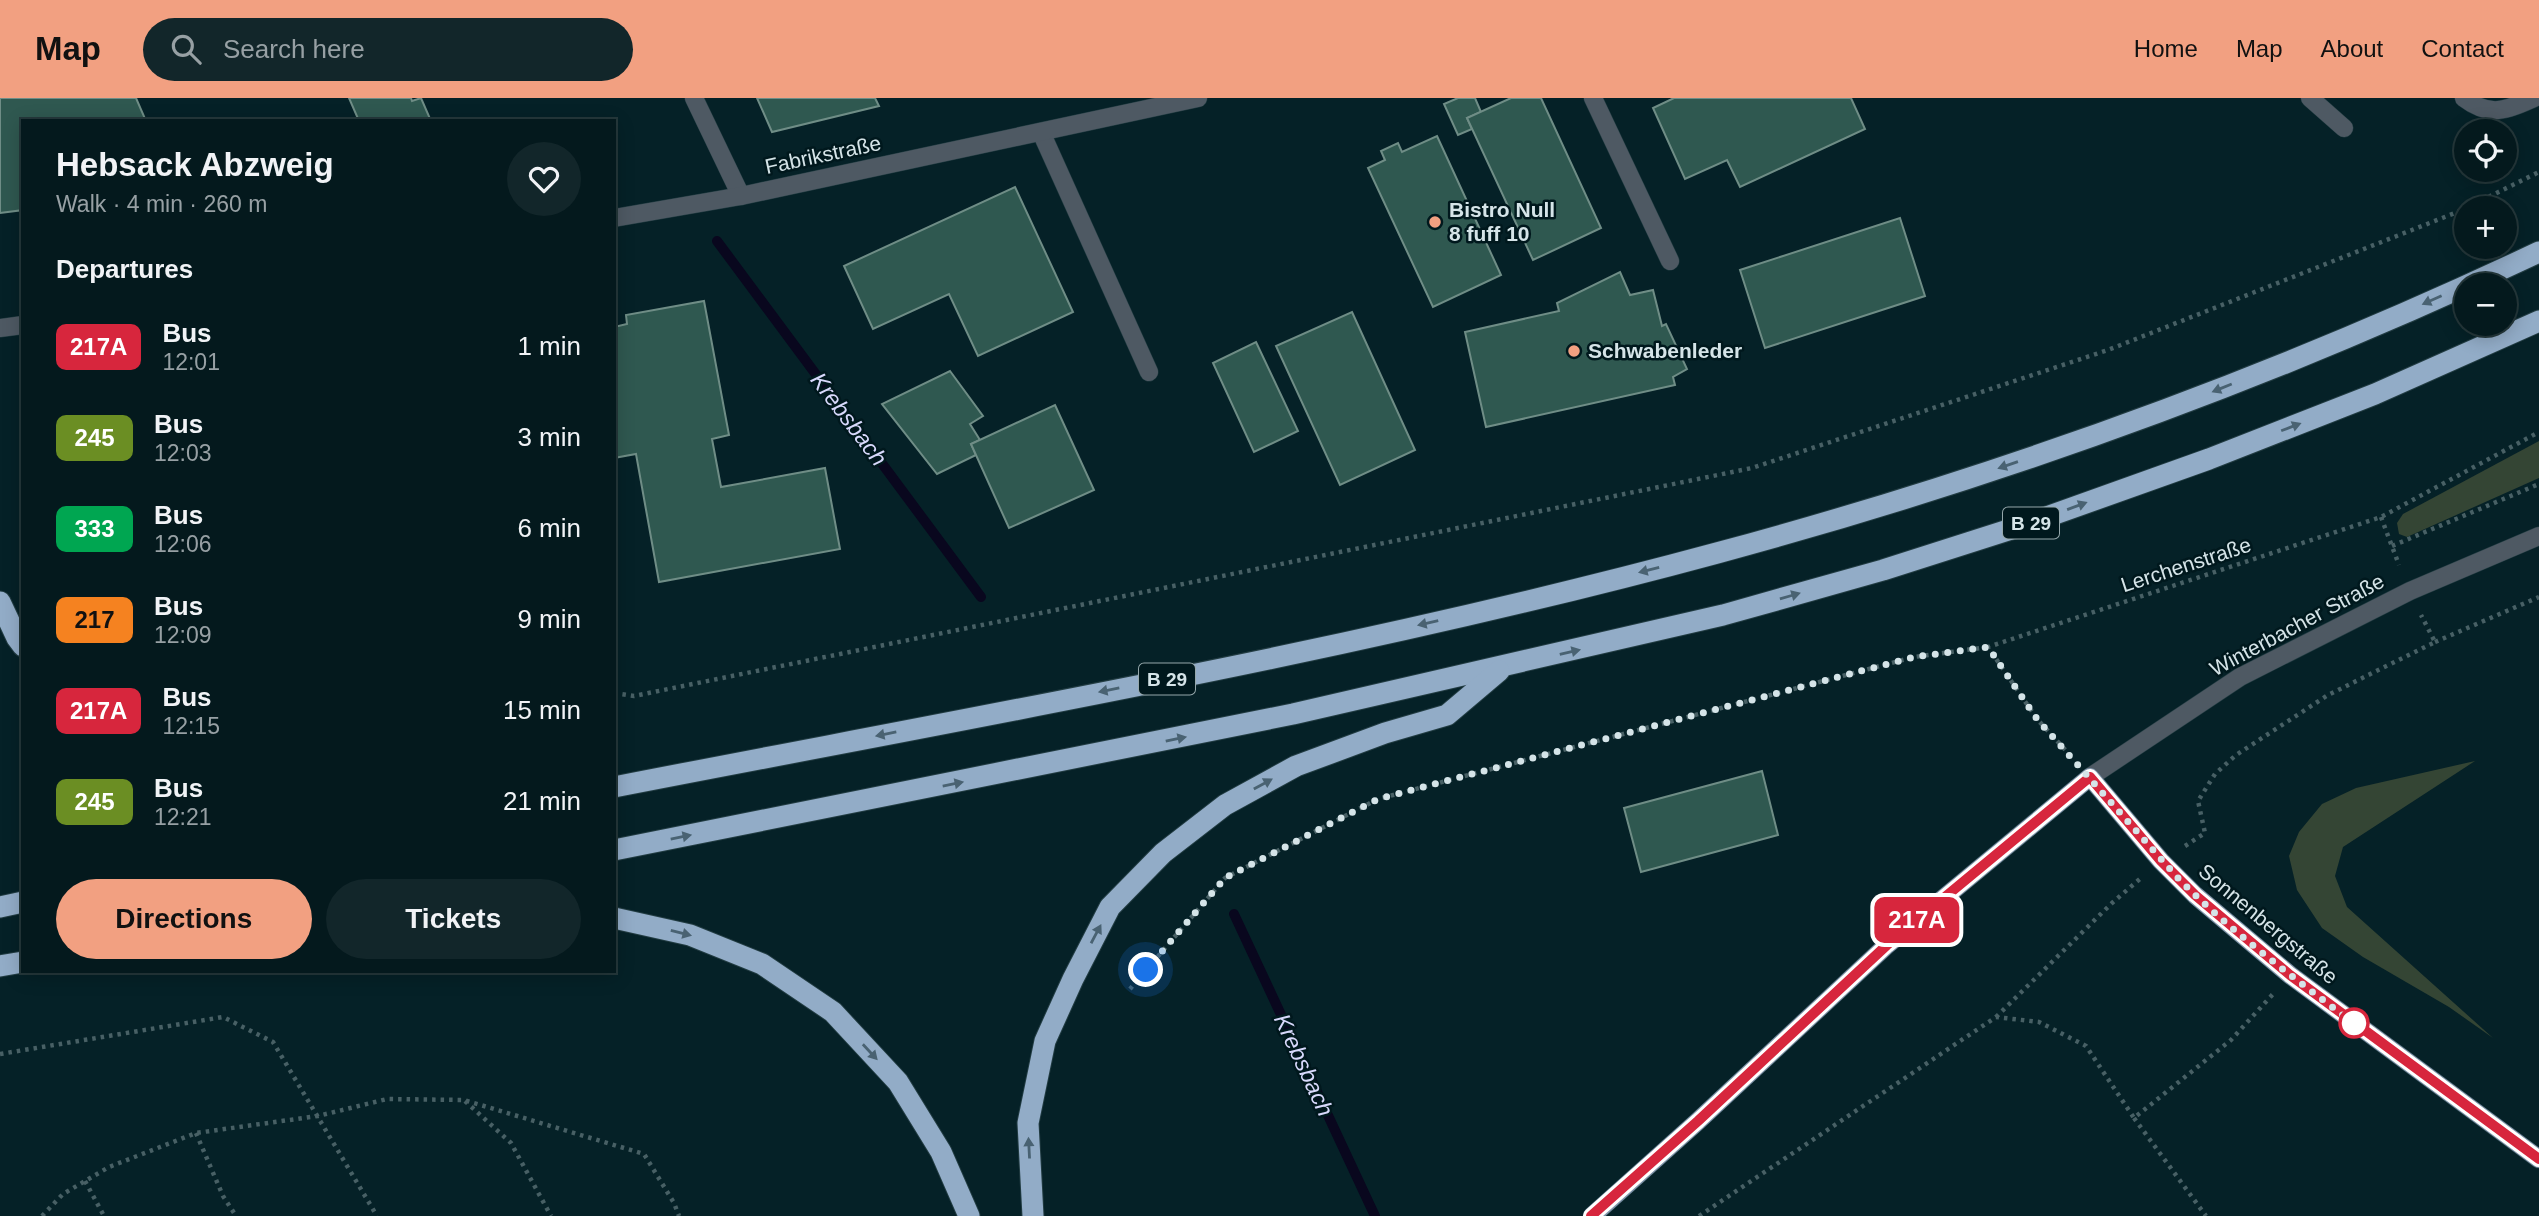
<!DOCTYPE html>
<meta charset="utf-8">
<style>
body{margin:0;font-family:Helvetica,sans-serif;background:#12262a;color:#f1f3f6;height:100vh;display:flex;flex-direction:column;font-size:26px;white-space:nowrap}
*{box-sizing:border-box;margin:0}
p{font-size:23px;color:#97a0a4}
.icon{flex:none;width:38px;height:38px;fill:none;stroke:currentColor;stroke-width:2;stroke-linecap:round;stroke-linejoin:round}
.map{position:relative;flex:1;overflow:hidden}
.drawer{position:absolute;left:21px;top:21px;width:595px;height:854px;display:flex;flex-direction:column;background:#04191d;border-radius:0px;box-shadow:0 4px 18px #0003,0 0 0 2px #25383b}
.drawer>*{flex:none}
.badge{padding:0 14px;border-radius:10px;font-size:24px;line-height:46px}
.controls{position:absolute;left:2454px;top:21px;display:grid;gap:14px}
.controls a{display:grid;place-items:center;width:63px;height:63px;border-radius:50%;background:#04191d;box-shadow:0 4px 18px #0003,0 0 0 2px #25383b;font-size:35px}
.you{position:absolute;width:35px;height:35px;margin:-18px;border:5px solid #fff;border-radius:50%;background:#1a73e8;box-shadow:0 0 0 10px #1a73e833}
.map>.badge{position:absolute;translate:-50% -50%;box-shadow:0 0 0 4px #fff}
h2{padding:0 35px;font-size:26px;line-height:63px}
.round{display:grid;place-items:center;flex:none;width:74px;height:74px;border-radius:37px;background:#12262a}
.head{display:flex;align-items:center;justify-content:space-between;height:119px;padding:0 35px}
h1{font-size:33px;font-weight:700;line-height:52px}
.action{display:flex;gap:14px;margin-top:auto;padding:14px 35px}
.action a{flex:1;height:80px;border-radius:42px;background:#f2a081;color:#111;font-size:28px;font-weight:700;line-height:80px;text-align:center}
.action a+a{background:#12262a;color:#f1f3f6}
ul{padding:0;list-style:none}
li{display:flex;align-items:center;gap:21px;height:91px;padding:0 35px}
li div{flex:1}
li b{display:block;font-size:26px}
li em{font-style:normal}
li .badge{min-width:77px;font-weight:700;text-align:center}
header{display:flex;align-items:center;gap:42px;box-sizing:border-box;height:98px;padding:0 35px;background:#f2a081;color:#111}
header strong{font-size:33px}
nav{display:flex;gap:38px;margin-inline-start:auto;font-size:24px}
.search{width:490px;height:63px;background:#12262a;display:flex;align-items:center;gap:18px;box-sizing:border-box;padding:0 24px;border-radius:38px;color:#97a0a4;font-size:26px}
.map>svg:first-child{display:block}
</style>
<header>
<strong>Map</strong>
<div class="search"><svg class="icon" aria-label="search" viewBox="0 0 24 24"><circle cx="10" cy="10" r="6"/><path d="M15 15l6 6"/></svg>Search here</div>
<nav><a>Home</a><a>Map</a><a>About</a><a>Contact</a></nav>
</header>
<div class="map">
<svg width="2539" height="1118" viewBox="0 0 2539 1118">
<rect width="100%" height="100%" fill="#052127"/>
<g fill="#344534">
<polygon points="2539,343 2539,380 2407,439 2399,436 2397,425 2403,416"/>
<polygon points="2475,663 2343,749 2335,778 2347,809 2493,940 2449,909 2363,859 2322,830 2297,792 2289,758 2299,734 2322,706 2356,690"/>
</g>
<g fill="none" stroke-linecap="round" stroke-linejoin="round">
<g stroke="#09071e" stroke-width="10">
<polyline points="717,143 981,499"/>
<polyline points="1234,816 1375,1118"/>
</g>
</g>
<g fill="#2f5850" stroke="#6f8d86" stroke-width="2">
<polygon points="0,0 136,0 146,23 23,23 23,112 0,115"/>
<polygon points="349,0 411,0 412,3 421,0 431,23 359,23"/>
<polygon points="757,0 875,0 879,8 772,34"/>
<polygon points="1458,0 1475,0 1481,14 1467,20 1472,31 1458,37 1444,6"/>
<polygon points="1511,0 1541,0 1601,130 1533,162 1467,20"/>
<polygon points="1674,0 1851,0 1865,31 1740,89 1727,62 1685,81 1653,10"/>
<polygon points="1437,38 1501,177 1433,209 1368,70 1385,62 1381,53 1398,45 1402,54"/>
<polygon points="1015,89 1073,214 978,258 949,196 873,231 844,168"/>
<polygon points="1900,120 1925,198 1765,250 1740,172"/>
<polygon points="1620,174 1630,197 1653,192 1662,228 1666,226 1687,271 1673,279 1675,287 1486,329 1465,234 1559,213 1557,205"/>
<polygon points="704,203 729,337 712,341 721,389 825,370 840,451 659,484 636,356 614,360 614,229 627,226 626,217"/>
<polygon points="1352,214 1415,352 1340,387 1276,248"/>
<polygon points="1256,244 1298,333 1254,354 1213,265"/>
<polygon points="950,273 983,318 970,326 980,342 971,346 976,357 937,376 882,306"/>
<polygon points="1055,307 1094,392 1009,430 971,346"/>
<polygon points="1762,673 1778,737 1641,774 1624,710"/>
</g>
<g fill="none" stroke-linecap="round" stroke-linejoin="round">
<defs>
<g id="minor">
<polyline points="694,0 741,98"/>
<polyline points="1593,0 1670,163"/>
<polyline points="2310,0 2344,30"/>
<path d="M2464,0C2490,20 2507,12 2534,0"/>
<polyline points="1041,34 1149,274"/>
<polyline points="614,120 741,98 1198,0"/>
<polyline points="0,230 23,227"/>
<polyline points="2090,679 2240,579 2410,493 2539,438"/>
</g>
<polyline id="major" points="1592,1118 1698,1023 1887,847 2090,679 2161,763 2195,797 2290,877 2539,1061"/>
<g id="highway">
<polyline points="0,504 17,540 23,548"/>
<path d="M614,689C983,617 1355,553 1717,455C1999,379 2275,279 2539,154"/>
<polyline points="614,752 1293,616 1723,517 1883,472 2027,426 2209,361 2375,296 2539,223"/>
<polyline points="0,809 23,804"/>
<polyline points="614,820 690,837 762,866 833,914 898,984 941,1054 969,1118"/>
<polyline points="0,868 23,864"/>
<polyline points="1033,1118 1028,1025 1045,943 1073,881 1110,809 1163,755 1225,707 1296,668 1385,635 1447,617 1499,573"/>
</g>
</defs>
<use href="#minor" stroke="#223c42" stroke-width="19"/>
<use href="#major" stroke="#223c42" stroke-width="19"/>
<use href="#highway" stroke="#223c42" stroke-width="23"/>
<g stroke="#486065" stroke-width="4.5" stroke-dasharray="3.5 5" stroke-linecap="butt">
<polyline points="2381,419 2399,467"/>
<polyline points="2392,448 2539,386"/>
<polyline points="2435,544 2539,499"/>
<polyline points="614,595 634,598 1752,370 2108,252 2460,113 2539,74"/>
<polyline points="2071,658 2037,621 1988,549 2381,419 2539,334"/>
<polyline points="2185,748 2205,735 2198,703 2215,676 2236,657 2328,597 2435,544 2421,517"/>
<polyline points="1130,891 1225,780 1378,701 1914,559 1988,549"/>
<polyline points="1996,919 2112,805 2141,780"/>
<polyline points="0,956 223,919 273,944 377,1118"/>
<polyline points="465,1003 511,1045 551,1118"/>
<polyline points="2134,1020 2206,1118"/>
<polyline points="196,1035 223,1098 236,1118"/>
<polyline points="85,1083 104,1118"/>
<polyline points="42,1118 63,1096 109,1069 196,1035 318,1018 387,1001 464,1002 644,1056 674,1105 679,1118"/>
<polyline points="1699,1118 1996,919 2039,924 2086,948 2134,1020 2231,942 2273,896"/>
</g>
<use href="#minor" stroke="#4e5963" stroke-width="18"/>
<use href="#major" stroke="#7f94aa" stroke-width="18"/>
<use href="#highway" stroke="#92acc7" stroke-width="21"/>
</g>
<defs><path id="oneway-solid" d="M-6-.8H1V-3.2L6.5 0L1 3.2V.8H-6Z" transform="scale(1.75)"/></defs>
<g fill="#496272">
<use href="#oneway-solid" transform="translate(2432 202) rotate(156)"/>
<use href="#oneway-solid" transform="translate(2222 290) rotate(158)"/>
<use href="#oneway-solid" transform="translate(2291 329) rotate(-21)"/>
<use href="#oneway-solid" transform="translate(2008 367) rotate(161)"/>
<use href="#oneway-solid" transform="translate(2077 408) rotate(-20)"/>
<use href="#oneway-solid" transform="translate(1649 472) rotate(166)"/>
<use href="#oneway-solid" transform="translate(1790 498) rotate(-16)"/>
<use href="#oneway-solid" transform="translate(1428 525) rotate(167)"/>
<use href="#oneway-solid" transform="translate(1570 554) rotate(-13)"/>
<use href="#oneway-solid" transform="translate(1109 592) rotate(169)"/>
<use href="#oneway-solid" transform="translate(886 636) rotate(169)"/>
<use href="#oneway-solid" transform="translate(1176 641) rotate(-12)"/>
<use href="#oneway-solid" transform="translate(953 686) rotate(-11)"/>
<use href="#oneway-solid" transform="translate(1263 686) rotate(-29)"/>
<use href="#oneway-solid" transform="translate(681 739) rotate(-11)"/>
<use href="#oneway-solid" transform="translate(681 835) rotate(14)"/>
<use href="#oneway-solid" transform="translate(1096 836) rotate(-62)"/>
<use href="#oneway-solid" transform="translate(870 954) rotate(47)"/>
<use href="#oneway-solid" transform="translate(1029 1050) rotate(-93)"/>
</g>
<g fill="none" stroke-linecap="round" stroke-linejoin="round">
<defs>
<polyline id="line" points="1591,1118 1698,1023 1887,847 2090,679 2161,763 2195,797 2290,877 2539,1061"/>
</defs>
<use href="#line" stroke="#fff" stroke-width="16"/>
<use href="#line" stroke="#d7263d" stroke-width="10"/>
<path stroke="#d5e4e8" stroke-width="7" stroke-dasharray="0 12.6" d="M1146,872L1225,780L1378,701L1914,559L1988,549L2037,621L2178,780C2232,835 2296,881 2357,928L2354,925"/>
</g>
<g fill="#f2a081" stroke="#00181d" stroke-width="2.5">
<circle cx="1435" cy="124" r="7"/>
<circle cx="1574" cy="253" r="7"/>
</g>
<circle fill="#fff" stroke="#d7263d" stroke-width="3.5" cx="2354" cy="925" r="14"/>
<g text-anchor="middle" stroke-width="5" stroke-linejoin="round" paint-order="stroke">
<g fill="#00181d" stroke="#95a7ab" stroke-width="2">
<rect x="2003" y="409.5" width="56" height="31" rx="5"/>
<rect x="1139" y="565.5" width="56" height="31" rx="5"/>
</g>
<g font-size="19" font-weight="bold" fill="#d5e4e8">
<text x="2031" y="432">B 29</text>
<text x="1167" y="588">B 29</text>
</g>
<g font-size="21" fill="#d5e4e8" stroke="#00181d">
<text transform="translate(823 57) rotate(-12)" y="7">Fabrikstraße</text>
<text transform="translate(2186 467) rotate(-18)" y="7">Lerchenstraße</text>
<text transform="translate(2297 527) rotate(-28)" y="7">Winterbacher Straße</text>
<text transform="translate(2268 826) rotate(40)" y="7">Sonnenbergstraße</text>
</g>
<g font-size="21" font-weight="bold" fill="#d5e4e8" stroke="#00181d" text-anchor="start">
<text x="1449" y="119">Bistro Null<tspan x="1449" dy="24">8 fuff 10</tspan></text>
<text x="1588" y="260">Schwabenleder</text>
</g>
<g font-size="23" font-style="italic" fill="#d8d9fc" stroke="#00181d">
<text transform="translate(849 321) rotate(53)" y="8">Krebsbach</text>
<text transform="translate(1304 967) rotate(65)" y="8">Krebsbach</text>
</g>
</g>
</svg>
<div class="controls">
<a><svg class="icon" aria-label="locate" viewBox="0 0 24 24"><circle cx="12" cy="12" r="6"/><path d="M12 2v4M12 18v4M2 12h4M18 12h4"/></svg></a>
<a>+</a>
<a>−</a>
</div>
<div class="you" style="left:1146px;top:872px"></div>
<b class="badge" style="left:1917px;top:822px;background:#d7263d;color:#fff">217A</b>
<section class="drawer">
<div class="head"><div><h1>Hebsack Abzweig</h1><p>Walk · 4 min · 260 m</p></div><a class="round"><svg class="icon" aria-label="heart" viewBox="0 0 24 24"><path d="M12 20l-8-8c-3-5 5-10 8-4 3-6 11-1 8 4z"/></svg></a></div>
<h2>Departures</h2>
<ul>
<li><span class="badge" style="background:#d7263d;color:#fff">217A</span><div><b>Bus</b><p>12:01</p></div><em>1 min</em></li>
<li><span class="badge" style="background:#6b8e23;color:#fff">245</span><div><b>Bus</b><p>12:03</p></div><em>3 min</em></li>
<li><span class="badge" style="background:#00a651;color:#fff">333</span><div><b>Bus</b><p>12:06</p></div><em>6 min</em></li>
<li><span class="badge" style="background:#f58220;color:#111">217</span><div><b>Bus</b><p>12:09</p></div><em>9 min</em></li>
<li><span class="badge" style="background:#d7263d;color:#fff">217A</span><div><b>Bus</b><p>12:15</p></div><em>15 min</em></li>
<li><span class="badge" style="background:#6b8e23;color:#fff">245</span><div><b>Bus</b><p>12:21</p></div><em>21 min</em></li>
</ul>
<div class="action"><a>Directions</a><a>Tickets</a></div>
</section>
</div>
